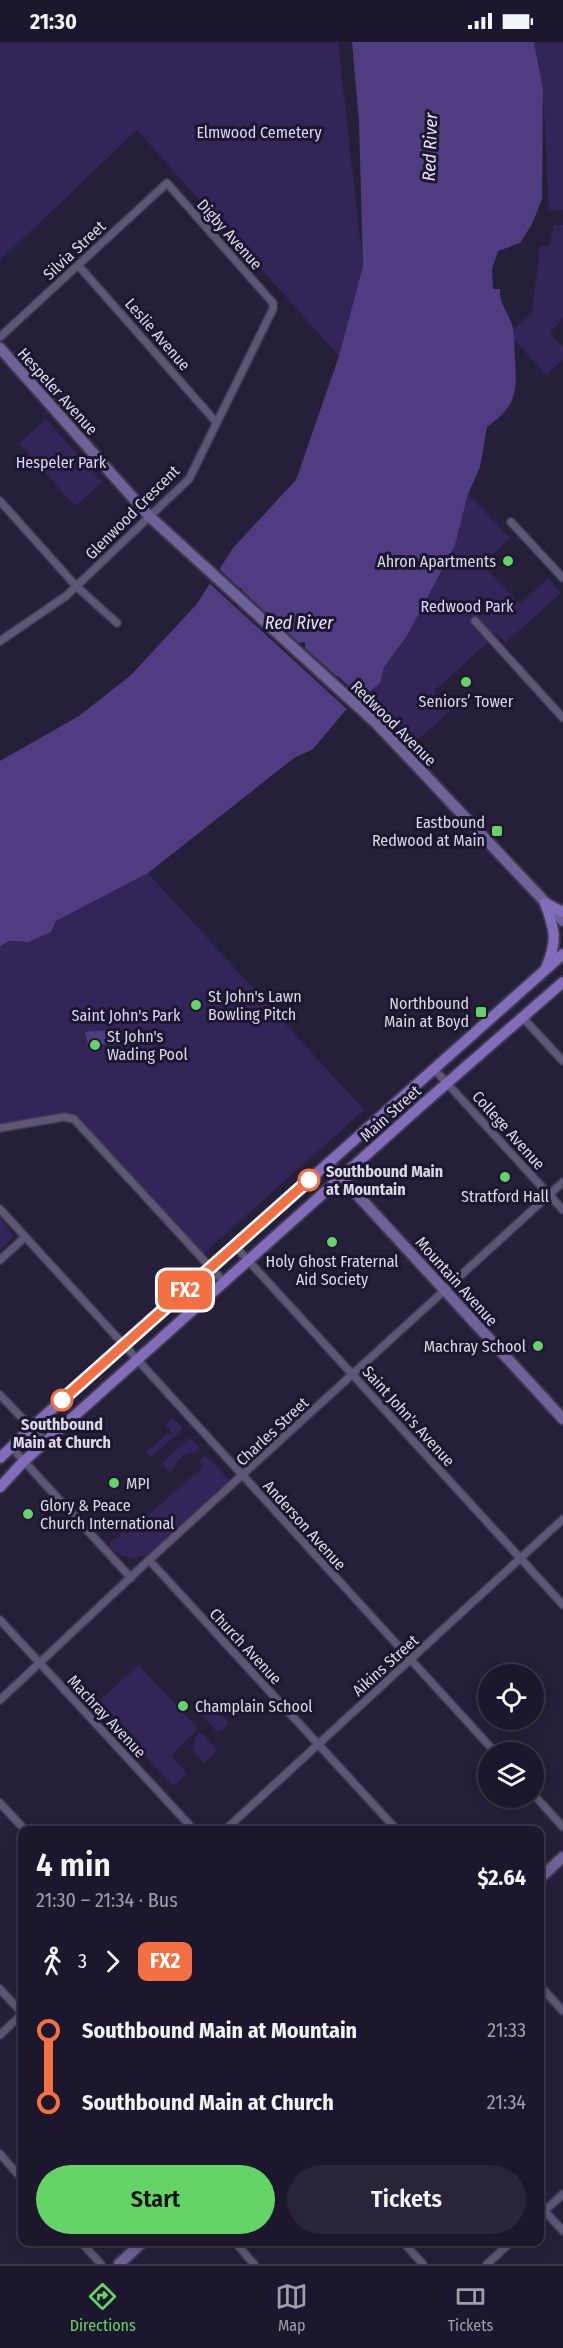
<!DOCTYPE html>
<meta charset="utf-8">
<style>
body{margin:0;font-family:"Fira Sans Condensed",sans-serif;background:#292438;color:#f1f3f6;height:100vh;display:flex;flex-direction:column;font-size:22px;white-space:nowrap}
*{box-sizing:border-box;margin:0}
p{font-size:20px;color:#a09fa9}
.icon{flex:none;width:33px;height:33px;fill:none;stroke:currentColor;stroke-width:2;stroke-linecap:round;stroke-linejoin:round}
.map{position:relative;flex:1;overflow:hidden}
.panel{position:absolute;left:18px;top:1784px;width:526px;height:420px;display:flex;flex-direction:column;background:#1c172c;border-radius:12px;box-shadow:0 3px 15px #0003,0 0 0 2px #3a3648}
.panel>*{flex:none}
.badge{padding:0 12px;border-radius:9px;font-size:21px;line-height:39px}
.controls{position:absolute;left:478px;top:1622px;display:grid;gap:12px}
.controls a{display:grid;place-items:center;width:66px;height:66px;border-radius:50%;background:#1c172c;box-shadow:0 3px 15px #0003,0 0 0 2px #3a3648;font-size:30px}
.map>.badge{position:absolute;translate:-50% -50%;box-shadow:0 0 0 3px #fff}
.legs{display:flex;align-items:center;gap:9px;height:66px;padding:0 18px;font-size:20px}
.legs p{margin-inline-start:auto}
.headline{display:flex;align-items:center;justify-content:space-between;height:102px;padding:0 18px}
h1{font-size:33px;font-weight:600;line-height:45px}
.cta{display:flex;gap:12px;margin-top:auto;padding:12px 18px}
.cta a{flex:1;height:69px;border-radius:36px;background:#64d467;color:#111;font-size:24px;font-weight:600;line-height:69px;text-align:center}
.cta a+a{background:#292438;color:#f1f3f6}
ul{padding:0 18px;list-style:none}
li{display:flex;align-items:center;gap:21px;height:72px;font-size:22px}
li i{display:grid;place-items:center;width:9px;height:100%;margin:0 8px;background:currentColor}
li i::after{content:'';width:15px;height:15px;margin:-8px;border:4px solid;border-radius:50%;background:#1c172c}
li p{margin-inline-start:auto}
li:first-child i{background:linear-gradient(#0000 50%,currentColor 0)}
li:last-child i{background:linear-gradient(currentColor 50%,#0000 0)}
.status{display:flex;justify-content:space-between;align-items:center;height:42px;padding:0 30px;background:#1c172c;direction:ltr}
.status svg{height:16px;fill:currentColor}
.tab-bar{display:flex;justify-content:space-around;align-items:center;height:84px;border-top:2px solid #3a3648;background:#1c172c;font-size:16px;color:#a09fa9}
.tab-bar a{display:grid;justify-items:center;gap:3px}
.tab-bar .current{color:#64d467}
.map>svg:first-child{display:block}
</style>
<div class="status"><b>21:30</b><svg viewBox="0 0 49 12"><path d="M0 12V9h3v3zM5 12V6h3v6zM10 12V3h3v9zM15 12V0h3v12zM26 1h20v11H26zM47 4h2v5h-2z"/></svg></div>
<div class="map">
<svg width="563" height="2222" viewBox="0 0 563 2222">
<rect width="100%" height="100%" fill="#261f3a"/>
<g fill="#342559">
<polygon points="0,0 338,0 363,224 339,314 137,88 0,218"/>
<polygon points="534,0 563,0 563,168 549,169 543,48"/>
<polygon points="554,183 563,183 563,276 550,291 563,305 563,318 546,333 509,292 532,271 540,204 549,204"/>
<polygon points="46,377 102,440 75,464 19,401"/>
<polygon points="468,452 510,496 482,522 520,562 548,536 561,551 506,600 497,592 434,649 450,669 413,702 364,653 380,641 384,625 407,594 455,503"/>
<polygon points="148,831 364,1068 204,1211 76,1072 0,1083 0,904 9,899 29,900 51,890 56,879"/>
<polygon points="0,1175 14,1194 0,1208"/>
<polygon points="173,1376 183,1387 151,1415 146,1410 171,1389 165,1382"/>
<path d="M190,1396L200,1406L196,1410C178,1411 179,1420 170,1431L162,1421Z"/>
<path d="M205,1413L229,1438L148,1512C133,1520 122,1515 110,1505V1500L120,1494L122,1487L127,1492L203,1425L199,1419Z"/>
<polygon points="139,1623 198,1687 171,1713 187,1732 173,1744 96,1662"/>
<polygon points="211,1662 229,1681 222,1688 216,1689 201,1672"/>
<path d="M199,1691L203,1692L217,1708L205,1720C193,1715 189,1700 199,1691Z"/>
</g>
<g fill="#503d81">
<path d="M352,0H534L543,48L542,157L532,182L520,201L498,209L492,227L493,247H500C499,263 510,272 513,287C515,296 514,306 515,316C517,351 517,363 487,385L480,425L468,452L455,503L407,594L384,625L380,641L345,669L313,707L294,716L148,831L56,879L51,890L29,900L9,899L0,904V719L79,674L131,633L196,563L233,506L296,438L339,314L363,224L359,80Z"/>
<polygon points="109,988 111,998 90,1009 85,990"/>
</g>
<polygon fill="#261f3a" points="217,525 239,546 242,546 242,548 265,570 268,570 268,572 299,601 305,600 305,606 336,634 338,634 363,658 349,669 208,540"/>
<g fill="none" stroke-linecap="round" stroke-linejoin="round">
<defs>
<g id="minor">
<polyline points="78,223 216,380"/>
<polyline points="0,295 167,141 273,261 273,267 189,437 66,554 0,599"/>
<polyline points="0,459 76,544 117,581"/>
<polyline points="511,480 563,536"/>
<polyline points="475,579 563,676"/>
<polyline points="523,976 563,1019"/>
<polyline points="434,1027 563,1168"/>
<polyline points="0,1086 64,1075 74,1077 224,1240"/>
<polyline points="0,1167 495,1710"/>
<polyline points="235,1204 563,1563"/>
<polyline points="0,1218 25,1195"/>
<polyline points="0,1353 45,1400"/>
<polyline points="11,1405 131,1536"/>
<polyline points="149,1518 397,1788"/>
<polyline points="0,1578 194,1788"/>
<polyline points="0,1658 149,1518 563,1140"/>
<polyline points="534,1753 563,1785"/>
<polyline points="0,1761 25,1788"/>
<polyline points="225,1788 563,1477"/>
<polyline points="540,1944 563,1969"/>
<polyline points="0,1947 22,1971"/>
<polyline points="0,1993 22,1972"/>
<polyline points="0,2112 22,2137"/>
<polyline points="540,2164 563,2189"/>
<polyline points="540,2173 563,2152"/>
<polyline points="80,2199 101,2222"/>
<polyline points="234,2199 254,2222"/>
<polyline points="402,2199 423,2222"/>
<polyline points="487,2222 512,2199"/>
</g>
<g id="secondary">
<polyline points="0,306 149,474 376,681 563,879"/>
<polyline points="328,1121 563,1377"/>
<polyline points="540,1836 563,1815"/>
<polyline points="119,2222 144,2199"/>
</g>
<g id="primary">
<path d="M545,861C555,889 558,898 546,926"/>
<polyline points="545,861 563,870"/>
<polyline points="0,1416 31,1386 563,912"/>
<polyline points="0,1445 24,1419 422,1063 563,940"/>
</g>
</defs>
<use href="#minor" stroke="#403a50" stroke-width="10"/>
<use href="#secondary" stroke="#403a50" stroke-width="14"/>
<use href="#primary" stroke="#403a50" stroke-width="14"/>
<use href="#minor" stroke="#5d5775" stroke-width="7"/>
<use href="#secondary" stroke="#6f6298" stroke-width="10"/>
<use href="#primary" stroke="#826dbb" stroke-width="10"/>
</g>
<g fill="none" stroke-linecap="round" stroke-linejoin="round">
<defs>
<polyline id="line-1" points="62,1358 309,1138"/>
</defs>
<use href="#line-1" stroke="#fff" stroke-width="14"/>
<use href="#line-1" stroke="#f37043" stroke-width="9"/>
</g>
<g fill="#64d467" stroke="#1d162f" stroke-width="2">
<circle cx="508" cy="519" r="6"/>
<circle cx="466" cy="640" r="6"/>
<rect x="491" y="783" width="12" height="12" rx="3"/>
<circle cx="196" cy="963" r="6"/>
<rect x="475" y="964" width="12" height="12" rx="3"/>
<circle cx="95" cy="1003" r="6"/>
<circle cx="505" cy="1135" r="6"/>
<circle cx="332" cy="1200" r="6"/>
<circle cx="538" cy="1304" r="6"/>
<circle cx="114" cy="1441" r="6"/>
<circle cx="28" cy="1472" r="6"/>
<circle cx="183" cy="1664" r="6"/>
</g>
<g fill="#fff" stroke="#f37043" stroke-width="3">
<circle cx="309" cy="1138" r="10"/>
<circle cx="62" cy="1358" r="10"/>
</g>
<g text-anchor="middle" stroke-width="6" stroke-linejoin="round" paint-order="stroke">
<g font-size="16" fill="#dcd4fd" stroke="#1d162f">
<text x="259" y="96">Elmwood Cemetery</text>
<text x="61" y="426">Hespeler Park</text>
<text x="467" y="570">Redwood Park</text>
<text x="126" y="979">Saint John's Park</text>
</g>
<g font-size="16" fill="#dbd8ea" stroke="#1d162f">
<text transform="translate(230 192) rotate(48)" y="6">Digby Avenue</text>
<text transform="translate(74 208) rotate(-43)" y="6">Silvia Street</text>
<text transform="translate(158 292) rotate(49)" y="6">Leslie Avenue</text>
<text transform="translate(58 349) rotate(48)" y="6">Hespeler Avenue</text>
<text transform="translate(132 470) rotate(-45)" y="6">Glenwood Crescent</text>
<text transform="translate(394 681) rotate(45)" y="6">Redwood Avenue</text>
<text transform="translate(390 1071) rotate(-42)" y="6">Main Street</text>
<text transform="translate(509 1088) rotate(48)" y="6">College Avenue</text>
<text transform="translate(457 1239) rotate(48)" y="6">Mountain Avenue</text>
<text transform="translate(409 1374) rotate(48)" y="6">Saint John's Avenue</text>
<text transform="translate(272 1389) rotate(-43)" y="6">Charles Street</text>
<text transform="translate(305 1483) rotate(48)" y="6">Anderson Avenue</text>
<text transform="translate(246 1604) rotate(47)" y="6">Church Avenue</text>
<text transform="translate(385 1623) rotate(-42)" y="6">Aikins Street</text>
<text transform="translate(107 1674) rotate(47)" y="6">Machray Avenue</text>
</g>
<g font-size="16" fill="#dbd8ea" stroke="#1d162f" text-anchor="start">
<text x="496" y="525" text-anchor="end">Ahron Apartments</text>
<text x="466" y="665" text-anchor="middle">Seniors’ Tower</text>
<text x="485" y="786" text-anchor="end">Eastbound<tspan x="485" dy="18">Redwood at Main</tspan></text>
<text x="208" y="960">St John's Lawn<tspan x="208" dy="18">Bowling Pitch</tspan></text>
<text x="469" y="967" text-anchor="end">Northbound<tspan x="469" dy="18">Main at Boyd</tspan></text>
<text x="107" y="1000">St John's<tspan x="107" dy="18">Wading Pool</tspan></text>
<text x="505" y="1160" text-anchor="middle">Stratford Hall</text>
<text x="332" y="1225" text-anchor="middle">Holy Ghost Fraternal<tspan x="332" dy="18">Aid Society</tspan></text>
<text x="526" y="1310" text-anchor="end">Machray School</text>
<text x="126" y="1447">MPI</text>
<text x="40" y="1469">Glory &amp; Peace<tspan x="40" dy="18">Church International</tspan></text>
<text x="195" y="1670">Champlain School</text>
</g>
<g font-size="16" font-weight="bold" fill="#dbd8ea" stroke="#1d162f" text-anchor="start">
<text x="326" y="1135">Southbound Main<tspan x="326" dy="18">at Mountain</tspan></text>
<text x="62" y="1388" text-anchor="middle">Southbound<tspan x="62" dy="18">Main at Church</tspan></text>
</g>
<g font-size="18" font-style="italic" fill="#e3dff4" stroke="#1d162f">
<text transform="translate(430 105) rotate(-88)" y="6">Red River</text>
<text x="299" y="587">Red River</text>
</g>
</g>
</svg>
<div class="controls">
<a><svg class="icon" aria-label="locate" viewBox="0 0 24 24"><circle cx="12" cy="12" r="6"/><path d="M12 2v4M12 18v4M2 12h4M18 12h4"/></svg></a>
<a><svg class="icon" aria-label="layers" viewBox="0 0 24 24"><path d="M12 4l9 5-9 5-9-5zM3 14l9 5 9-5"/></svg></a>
</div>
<b class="badge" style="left:185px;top:1248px;background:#f37043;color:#fff">FX2</b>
<section class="panel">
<div class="headline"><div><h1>4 min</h1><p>21:30 – 21:34 · Bus</p></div><b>$2.64</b></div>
<div class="legs"><svg class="icon" aria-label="walk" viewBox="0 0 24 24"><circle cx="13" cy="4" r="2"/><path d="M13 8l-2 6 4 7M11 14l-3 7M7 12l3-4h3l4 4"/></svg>3<svg class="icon" aria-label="forward" viewBox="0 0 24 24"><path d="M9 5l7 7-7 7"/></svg><b class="badge" style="background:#f37043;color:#fff">FX2</b></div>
<ul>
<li><i style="color:#f37043"></i><b>Southbound Main at Mountain</b><p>21:33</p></li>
<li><i style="color:#f37043"></i><b>Southbound Main at Church</b><p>21:34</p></li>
</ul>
<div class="cta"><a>Start</a><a>Tickets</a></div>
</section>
</div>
<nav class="tab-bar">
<a class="current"><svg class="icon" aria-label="directions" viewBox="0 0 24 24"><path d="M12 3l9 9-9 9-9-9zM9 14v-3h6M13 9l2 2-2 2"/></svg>Directions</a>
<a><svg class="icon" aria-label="map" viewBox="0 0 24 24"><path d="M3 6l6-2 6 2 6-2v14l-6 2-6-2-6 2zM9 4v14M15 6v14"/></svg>Map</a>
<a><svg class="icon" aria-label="tickets" viewBox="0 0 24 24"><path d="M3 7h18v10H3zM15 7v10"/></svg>Tickets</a>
</nav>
